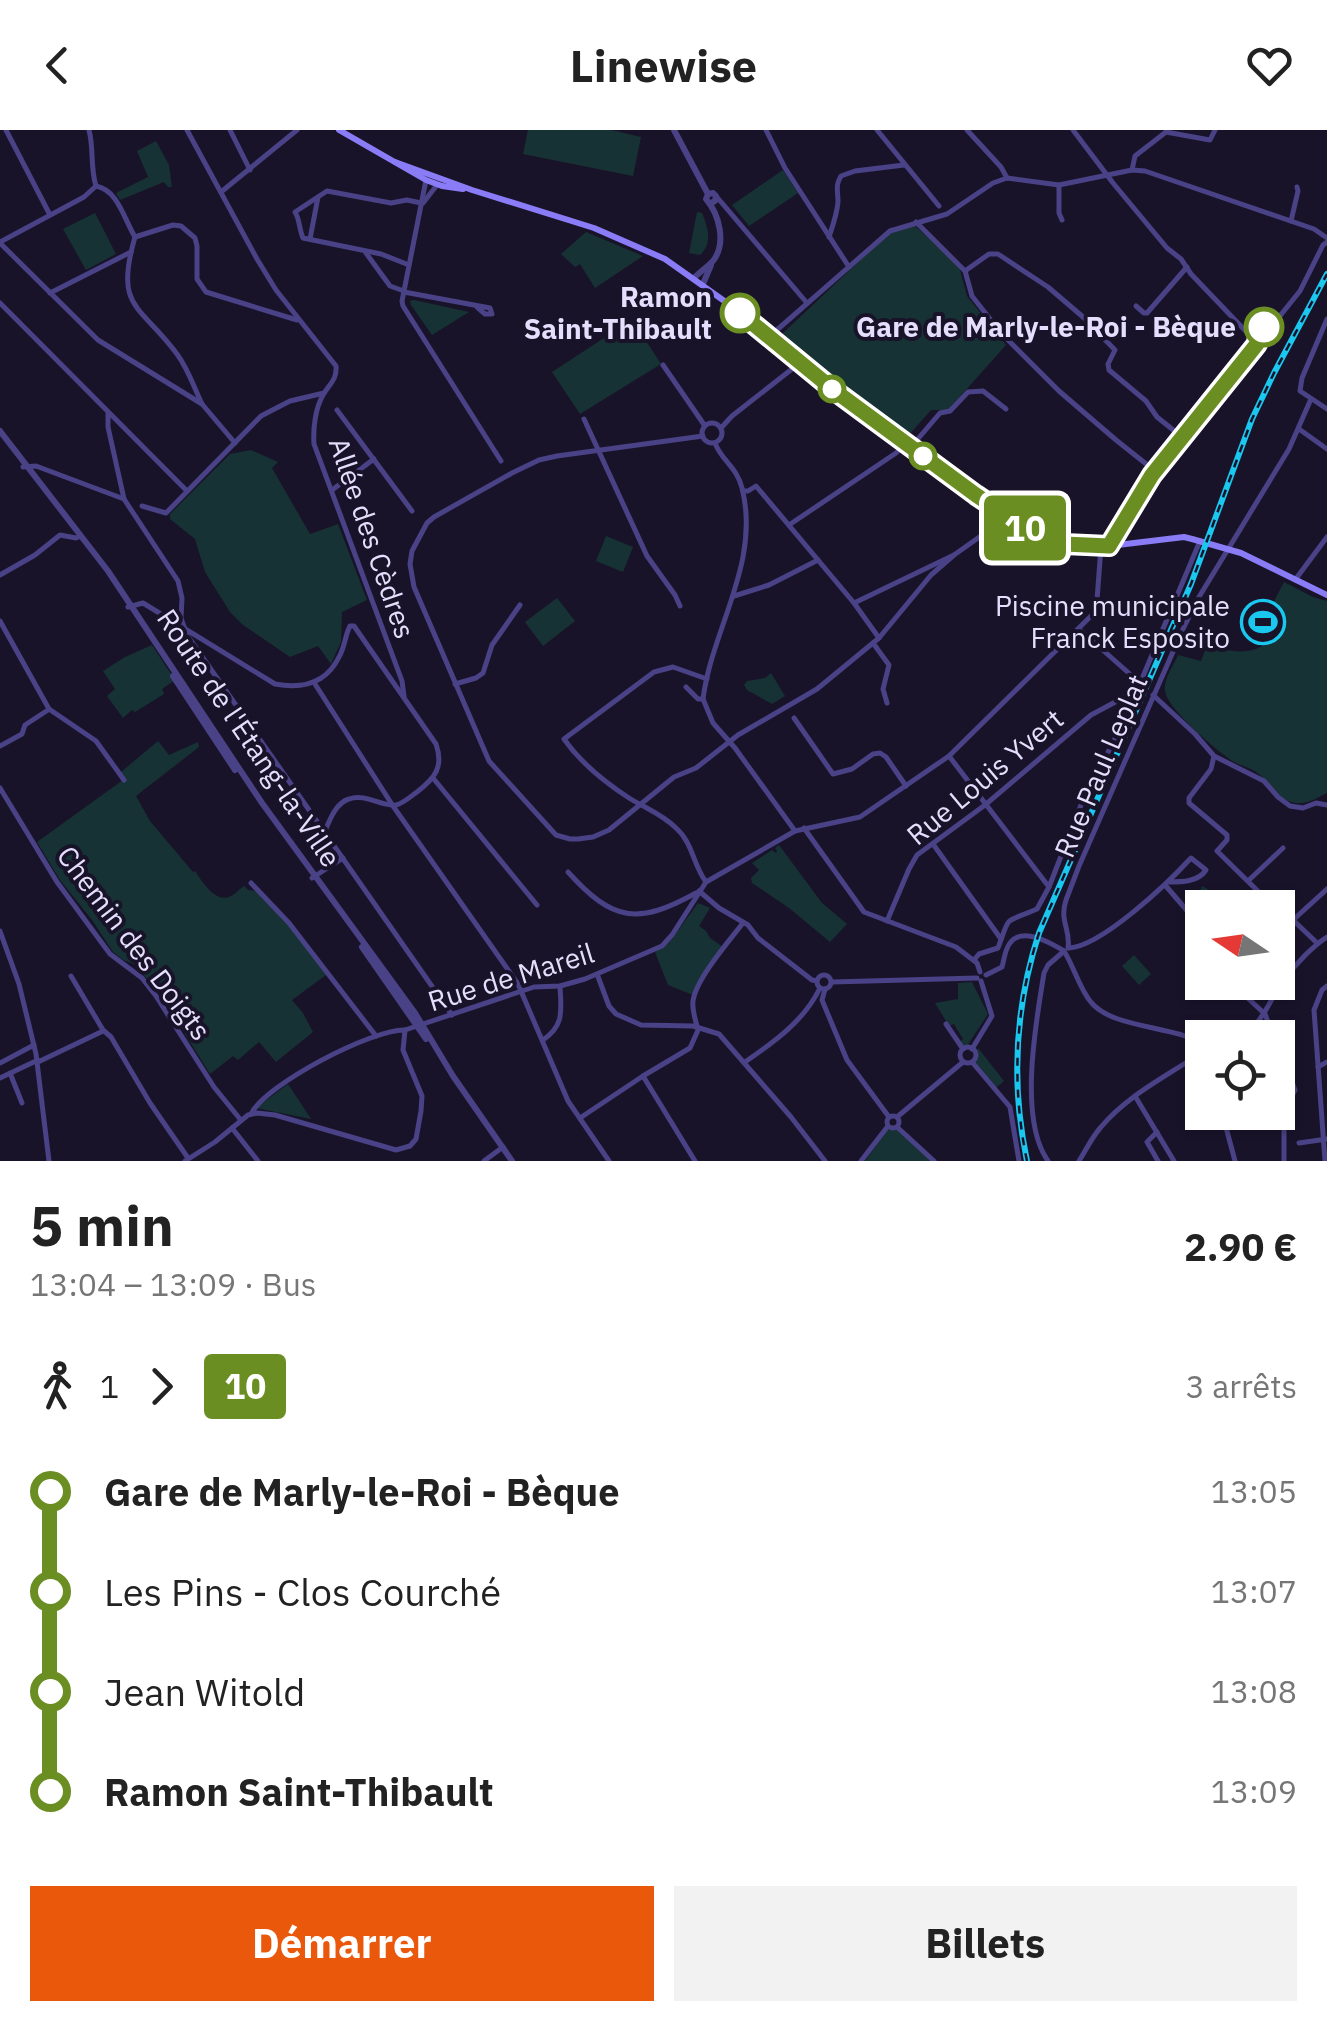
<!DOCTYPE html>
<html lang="fr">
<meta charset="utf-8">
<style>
body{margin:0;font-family:"IBM Plex Sans",sans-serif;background:#f2f2f2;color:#222;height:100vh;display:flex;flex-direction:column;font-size:38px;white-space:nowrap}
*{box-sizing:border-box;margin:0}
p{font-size:32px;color:#767676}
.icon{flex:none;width:55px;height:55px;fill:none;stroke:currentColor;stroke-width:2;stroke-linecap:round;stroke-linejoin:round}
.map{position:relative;height:1031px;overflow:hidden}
.panel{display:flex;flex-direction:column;background:#fff;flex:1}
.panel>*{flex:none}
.badge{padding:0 20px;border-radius:8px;font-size:35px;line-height:65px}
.needle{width:65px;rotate:283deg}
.fabs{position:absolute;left:1185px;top:760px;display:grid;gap:20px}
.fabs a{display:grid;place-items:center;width:110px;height:110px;border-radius:0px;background:#fff;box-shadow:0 2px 8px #0004;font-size:50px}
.map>.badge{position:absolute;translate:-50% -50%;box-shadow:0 0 0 5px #fff}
.legs{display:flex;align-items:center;gap:15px;height:110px;padding:0 30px;font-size:32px}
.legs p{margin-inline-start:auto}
.summary{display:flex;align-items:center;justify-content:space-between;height:170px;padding:0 30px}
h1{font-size:55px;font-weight:700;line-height:75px}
.action{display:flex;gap:20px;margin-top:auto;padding:20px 30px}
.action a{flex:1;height:115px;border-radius:0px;background:#ea580c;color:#fff;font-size:40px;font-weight:700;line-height:115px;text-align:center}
.action a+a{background:#f2f2f2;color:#222}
ul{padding:0 30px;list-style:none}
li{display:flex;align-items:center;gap:35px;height:100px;font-size:38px}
li i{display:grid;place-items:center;width:15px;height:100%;margin:0 12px;background:currentColor}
li i::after{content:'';width:25px;height:25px;margin:-12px;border:8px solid;border-radius:50%;background:#fff}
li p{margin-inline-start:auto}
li:first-child i{background:linear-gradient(#0000 50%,currentColor 0)}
li:last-child i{background:linear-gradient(currentColor 50%,#0000 0)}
header{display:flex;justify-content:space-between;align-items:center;height:130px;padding:0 30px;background:#fff;font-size:45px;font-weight:700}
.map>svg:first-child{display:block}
</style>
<header><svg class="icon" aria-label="back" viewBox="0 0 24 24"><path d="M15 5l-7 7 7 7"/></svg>Linewise<svg class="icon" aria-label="heart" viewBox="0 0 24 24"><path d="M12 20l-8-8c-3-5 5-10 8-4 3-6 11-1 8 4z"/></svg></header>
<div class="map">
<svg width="1327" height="1031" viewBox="0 0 1327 1031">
<rect width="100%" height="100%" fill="#19132a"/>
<g fill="#163234">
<polygon points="528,0 611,0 641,7 633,46 523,24"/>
<polygon points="156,11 169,35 172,57 168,57 164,52 120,70 116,63 148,47 137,21"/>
<polygon points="783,40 798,63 749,96 732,75"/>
<path d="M697,82L702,83C708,98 713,113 700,125L689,123Z"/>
<polygon points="95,83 116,124 86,140 63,99"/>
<polygon points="913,94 959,136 967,166 1006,215 948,280 931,280 908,306 781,205 890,102"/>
<polygon points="586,102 643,126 595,158 580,134 575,137 561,124"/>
<polygon points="414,170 469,182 432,205 411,175 410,171"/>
<polygon points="627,193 640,202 661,234 580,284 552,242"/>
<polygon points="251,320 278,332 272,338 310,404 338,394 367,470 342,482 341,512 331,534 318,516 290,527 243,495 230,482 205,442 195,409 170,389 170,384 230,324"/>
<polygon points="606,406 633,417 623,442 596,431"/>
<path d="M1284,452L1313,467L1327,471V663C1315,669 1305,676 1291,672C1277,668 1268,649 1256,642C1249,637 1241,636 1234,632C1218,622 1167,579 1165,561C1163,549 1174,535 1178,525L1201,531L1208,513C1238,529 1274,523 1284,487L1272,475Z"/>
<polygon points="557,468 575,491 543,516 525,492"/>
<polygon points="152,515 175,550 162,559 164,564 135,582 132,580 123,588 107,566 115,559 103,541 125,527"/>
<polygon points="771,543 785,566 772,574 747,560 744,555 747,551 765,548"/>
<path d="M158,611L169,625L198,612L199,617L136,666L150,691L193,742L195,741C202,751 214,772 229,767C235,765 239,759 244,756L248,760L257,761L290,794L326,845L292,870L303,883L313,902L276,932L259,912L238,930L233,926L210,944L160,864L134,834L123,830L113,822L92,790L60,750L37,712L123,650L117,639L121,642Z"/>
<polygon points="779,715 822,773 847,794 830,812 789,778 752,753 751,748 759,740 752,733 772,720 776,723 777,721 775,718"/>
<polygon points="1202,756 1215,763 1222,772 1220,777 1202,778 1202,784 1196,771"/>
<polygon points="698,773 710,778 699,796 706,801 710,808 723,817 693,865 668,855 655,822 669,813"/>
<polygon points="1134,825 1151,844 1139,855 1122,836"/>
<polygon points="972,852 988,884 967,916 963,916 960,911 963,909 954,894 949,896 935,873 958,869 958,853"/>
<polygon points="978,918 1004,951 996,958 975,932"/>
<polygon points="288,954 311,989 256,978"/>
<polygon points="888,999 897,1000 931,1031 865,1031"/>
</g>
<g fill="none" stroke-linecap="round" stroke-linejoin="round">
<g stroke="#4a4286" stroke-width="5">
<polyline points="6,0 50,85"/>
<path d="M89,0C94,19 90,37 96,56C118,60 124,89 135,107"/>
<path d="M187,0L257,129L276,160L336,236C337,250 330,253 323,265C315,279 313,299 314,314L402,551L404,566"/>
<polyline points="230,0 250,40"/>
<polyline points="766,0 785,38 849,137"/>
<polyline points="877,0 939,76"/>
<polyline points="967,0 1001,37 1007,48"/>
<polyline points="1073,0 1113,53 1167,118 1181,129 1191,144 1257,213"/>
<polyline points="1132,40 1135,26 1166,2 1210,10 1215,0"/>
<polyline points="426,50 402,171 403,176 501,331"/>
<polyline points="1059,55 1059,83 1062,90"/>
<polyline points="221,62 297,0"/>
<polyline points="716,66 807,173"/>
<polyline points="423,73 437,55"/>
<polyline points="1291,91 1298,61 1297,57"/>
<polyline points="916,92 965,141 972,166 1001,203 1059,261 1116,310 1155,341"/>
<polyline points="135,107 173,95 181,96 195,108 197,116 197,149 206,162 297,190"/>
<path d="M135,107C114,179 140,174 177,224C188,239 194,257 202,274"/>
<path d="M829,107C833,95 837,84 838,72C838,60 835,56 841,46L855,41L904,35"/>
<polyline points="310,109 318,67"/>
<polyline points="0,112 84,67 96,56"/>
<polyline points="0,113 98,210 202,274 235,313"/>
<polyline points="366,123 390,156 404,161"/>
<path d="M409,135L381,124L303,108C299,99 300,90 295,82L327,61L391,73L407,70L421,73"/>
<polyline points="965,141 989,124 998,124 1048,157 1083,187 1115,220 1108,234 1109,240 1146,271 1157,287 1182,307"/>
<polyline points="404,162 490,178 492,184 485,184 477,177"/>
<polyline points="50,163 131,122"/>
<polyline points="0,173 186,360"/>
<polyline points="1136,176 1144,183 1147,183 1187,137"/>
<polyline points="1327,189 1302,248 1300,261 1327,279"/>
<polyline points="770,206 890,101 947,84 993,53 1007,48 1059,55 1132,40 1145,41 1314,99 1327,108"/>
<polyline points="663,235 705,296"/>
<polyline points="337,280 412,381"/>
<polyline points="108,284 108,297 124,369 178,451 182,468 181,488 187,505 452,885"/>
<polyline points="584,289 647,426 675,465 680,476"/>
<circle cx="712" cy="303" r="10"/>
<polyline points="721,298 732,286 792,239 799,232"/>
<polyline points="1299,299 1327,319"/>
<polyline points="703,306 557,326 539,330 512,343 434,387 427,393 412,421 410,434 414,457 489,631 556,705 570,709 578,709 593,707 609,700 674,647 696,638 738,605 817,559 879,508 931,445 954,425"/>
<polyline points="911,317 940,283 950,281 968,262 983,261 1006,279"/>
<polyline points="23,337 36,336 124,369"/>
<polyline points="332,360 374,329"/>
<polyline points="743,361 748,361 756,356 854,473 879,508"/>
<polyline points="142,376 166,383 261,286 290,271 324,263"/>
<polyline points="789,395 896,323 906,314"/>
<polyline points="1109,416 1155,341 1300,161 1323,115 1327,112"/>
<polyline points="0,445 35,425 60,405 76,408 81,406"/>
<polyline points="1295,450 1327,407"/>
<polyline points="734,466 769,455 818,430"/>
<polyline points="854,473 954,425 1002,391 1006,386"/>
<path d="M128,477L143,473L275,554C302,559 326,554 339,527C345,517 345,505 350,496H354L436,614C444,637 435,648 417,662C411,666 404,673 396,675C381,677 366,663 349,669C336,673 330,689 325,701"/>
<polyline points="0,491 49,579 96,611 124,650"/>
<polyline points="1079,499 1140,553"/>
<polyline points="873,513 889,535 883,559 887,573"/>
<polyline points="315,554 393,676 518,854 568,971 609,1031"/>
<polyline points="455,554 476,548 483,543 492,515 520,475"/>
<polyline points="686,557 698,569 703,569 713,593 735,618 795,701"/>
<polyline points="1153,565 1195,604 1214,626 1264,651 1278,667 1290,676 1303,678 1316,673 1327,675"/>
<path d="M703,569C712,498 761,433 742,358C737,337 721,330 715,313"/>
<polyline points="794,588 833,644 852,639 873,624 880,623 886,627 906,656"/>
<polyline points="0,616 22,604 25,595 48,580"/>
<polyline points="949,626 1049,757"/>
<polyline points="1214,626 1211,639 1189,668 1189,673 1227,705 1227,710 1217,721 1275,778"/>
<polyline points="433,648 537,775"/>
<polyline points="0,658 57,752 110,824 142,848 156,866 214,957 240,989"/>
<polyline points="804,698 864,782 956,817 977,833 980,842"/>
<polyline points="933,714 1001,809"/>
<path d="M568,742C613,792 638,795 696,763"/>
<polyline points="312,748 343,728"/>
<polyline points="1249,750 1283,718"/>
<path d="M706,752C693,735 693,713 676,698C662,684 645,678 629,668C606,653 580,632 564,609L654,542L673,537L707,549"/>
<polyline points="251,753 289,793 376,906"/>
<polyline points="1165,755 1202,798"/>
<polyline points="699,761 719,778 748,795 758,808 812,850 817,851"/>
<polyline points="1278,780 1285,787 1293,790 1317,813"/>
<polyline points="1293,790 1327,759"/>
<polyline points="887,791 909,739 917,725 985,675 1091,585 1134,562"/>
<polyline points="0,801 19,854 36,924 49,1031"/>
<path d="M1068,818C1071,800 1059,791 1066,770L1079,736L1183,499L1199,467L1289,319L1311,269"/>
<path d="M1069,818C1102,816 1168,753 1191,728L1206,740C1198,752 1182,752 1168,752"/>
<path d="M974,830L979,824L998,818C1011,783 1003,794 1037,779L1049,757L1081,675L1125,589L1200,411"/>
<polyline points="597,844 609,876 616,884 641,895 693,896 719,904 791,987 825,1031"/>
<circle cx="824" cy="852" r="7"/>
<path d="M986,845L1002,837C1004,830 1005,819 1010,813C1022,796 1051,813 1064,821C1074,837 1079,857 1090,871C1111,899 1174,895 1202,914"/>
<polyline points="71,846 103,900 111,907 150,973 188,1028"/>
<polyline points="832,852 977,848"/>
<polyline points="1242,852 1240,861 1265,884 1274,908"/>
<polyline points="825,859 822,870 847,930 889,987"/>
<polyline points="946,894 963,919"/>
<path d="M697,896C695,889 692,879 693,871C696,849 729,811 743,793"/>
<path d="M1240,908C1265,891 1269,870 1285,848C1297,834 1311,817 1327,807"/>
<path d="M543,910C565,895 561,880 560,856"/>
<polyline points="1278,916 1295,960 1284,983 1284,1031"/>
<circle cx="968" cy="925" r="8"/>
<polyline points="972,919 992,886 981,851"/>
<polyline points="38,932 103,901"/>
<path d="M745,932C774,912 804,891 820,858"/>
<polyline points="972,932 1010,977 1019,1031"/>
<polyline points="0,933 34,915"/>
<polyline points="1318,937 1327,932"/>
<polyline points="10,943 22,973"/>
<polyline points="643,946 695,1031"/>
<polyline points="0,948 38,930"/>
<polyline points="1135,966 1174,1031"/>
<path d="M251,984C266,954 372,899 405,900"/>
<circle cx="893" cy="992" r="6"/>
<polyline points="897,987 963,932"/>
<polyline points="580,988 643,946 690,918 699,898"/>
<polyline points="1224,990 1235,1031"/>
<polyline points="897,997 934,1031"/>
<polyline points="232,998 258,1031"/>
<polyline points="1157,1002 1147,1012 1158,1031"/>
<polyline points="1299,1013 1327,1009"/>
<polyline points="185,1031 215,1012 248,985 257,983 275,985 396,1020 410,1016 416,1009 421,981 422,966 403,920 405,900 534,857 560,856 585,849 662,816 672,805 706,752 795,701 860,687 949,626 1092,485 1097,470 1101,417"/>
<polyline points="484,1031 503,1017"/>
<polyline points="861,1031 888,996"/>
<path d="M1048,1031C1018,989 1036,892 1044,843L1048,835L1063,822"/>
<path d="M1079,1031C1086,1020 1092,1007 1101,997C1127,966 1165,947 1198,925L1202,919"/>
<polyline points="1325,1031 1314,880 1322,860 1327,856"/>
</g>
<g stroke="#4a4286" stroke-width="6">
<polyline points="674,0 708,64 713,63 716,66 715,71 711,73"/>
<path d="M694,148C700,142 707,137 713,131C727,113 719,84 706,69L708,64"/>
<polyline points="703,154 711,135"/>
<polyline points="0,301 108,441 262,673 415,883 453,946 512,1031"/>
<polyline points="173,546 235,640"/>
<polyline points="362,817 426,909"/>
</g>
<g stroke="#8a7cf6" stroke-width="6">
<polyline points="339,0 426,50 442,56 463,59"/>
<polyline points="395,32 472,60 594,98 665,129 737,180 835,261 976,365 1034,404 1064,414 1101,417 1184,407 1192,409 1241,423 1327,465"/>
</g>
<defs>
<path id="rail" d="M1027,1031C1011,955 1015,877 1039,803L1191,454L1252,289L1274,243L1327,144"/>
</defs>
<use href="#rail" stroke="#19c7ef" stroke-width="6"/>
<use href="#rail" stroke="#19132a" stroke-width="2.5" stroke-dasharray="8" stroke-linecap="butt"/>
</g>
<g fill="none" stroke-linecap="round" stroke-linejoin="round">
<defs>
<polyline id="line-1" points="740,183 835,261 976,365 1034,404 1064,414 1109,416 1152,345 1257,214 1258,205 1264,197"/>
</defs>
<use href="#line-1" stroke="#fff" stroke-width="22"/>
<use href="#line-1" stroke="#6b8e23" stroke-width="15"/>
</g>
<defs>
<symbol id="stadium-ring" viewBox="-11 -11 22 22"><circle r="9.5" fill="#19132a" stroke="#19c7ef" stroke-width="1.5"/><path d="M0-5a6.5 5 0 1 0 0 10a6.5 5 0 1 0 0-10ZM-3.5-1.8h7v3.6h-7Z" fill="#19c7ef"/></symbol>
</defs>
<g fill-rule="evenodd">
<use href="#stadium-ring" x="1238" y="467" width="50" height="50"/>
</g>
<g fill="#fff" stroke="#6b8e23" stroke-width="5">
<circle cx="740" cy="183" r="18"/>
<circle cx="1264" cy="197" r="18"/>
<circle cx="832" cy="259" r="12"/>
<circle cx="923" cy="326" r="12"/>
</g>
<g text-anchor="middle" stroke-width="8" stroke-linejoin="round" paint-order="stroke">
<g font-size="28" font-weight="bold" fill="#e5dffd" stroke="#19132a" text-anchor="end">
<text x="712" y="177">Ramon<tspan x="712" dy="32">Saint-Thibault</tspan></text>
<text x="1236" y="207">Gare de Marly-le-Roi - Bèque</text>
</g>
<g font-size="28" fill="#e5dffd" stroke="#19132a">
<text transform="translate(372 408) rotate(71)" y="10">Allée des Cèdres</text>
<text transform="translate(249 608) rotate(56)" y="10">Route de l'Étang-la-Ville</text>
<text transform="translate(1101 636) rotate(-67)" y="10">Rue Paul Leplat</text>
<text transform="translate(985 647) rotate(-40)" y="10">Rue Louis Yvert</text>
<text transform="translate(134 813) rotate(53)" y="10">Chemin des Doigts</text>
<text transform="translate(511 847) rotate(-17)" y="10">Rue de Mareil</text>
</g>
<g font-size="28" fill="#e5dffd" stroke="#19132a" text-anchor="end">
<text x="1230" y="486">Piscine municipale<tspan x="1230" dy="32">Franck Esposito</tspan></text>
</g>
</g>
</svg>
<div class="fabs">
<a><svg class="needle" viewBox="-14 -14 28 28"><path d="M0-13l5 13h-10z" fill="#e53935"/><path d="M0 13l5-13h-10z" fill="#767676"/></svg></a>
<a><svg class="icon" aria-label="locate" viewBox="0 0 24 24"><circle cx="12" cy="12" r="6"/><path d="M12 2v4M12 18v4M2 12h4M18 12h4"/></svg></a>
</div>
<b class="badge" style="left:1025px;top:398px;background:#6b8e23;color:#fff">10</b>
</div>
<section class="panel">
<div class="summary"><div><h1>5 min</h1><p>13:04 – 13:09 · Bus</p></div><b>2.90 €</b></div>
<div class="legs"><svg class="icon" aria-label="walk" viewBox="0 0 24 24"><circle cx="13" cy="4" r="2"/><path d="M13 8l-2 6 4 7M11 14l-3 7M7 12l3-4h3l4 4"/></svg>1<svg class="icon" aria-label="forward" viewBox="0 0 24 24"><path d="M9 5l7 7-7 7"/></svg><b class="badge" style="background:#6b8e23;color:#fff">10</b><p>3 arrêts</p></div>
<ul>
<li><i style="color:#6b8e23"></i><b>Gare de Marly-le-Roi - Bèque</b><p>13:05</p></li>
<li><i style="color:#6b8e23"></i><span>Les Pins - Clos Courché</span><p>13:07</p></li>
<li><i style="color:#6b8e23"></i><span>Jean Witold</span><p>13:08</p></li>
<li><i style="color:#6b8e23"></i><b>Ramon Saint-Thibault</b><p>13:09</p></li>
</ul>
<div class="action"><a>Démarrer</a><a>Billets</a></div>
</section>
